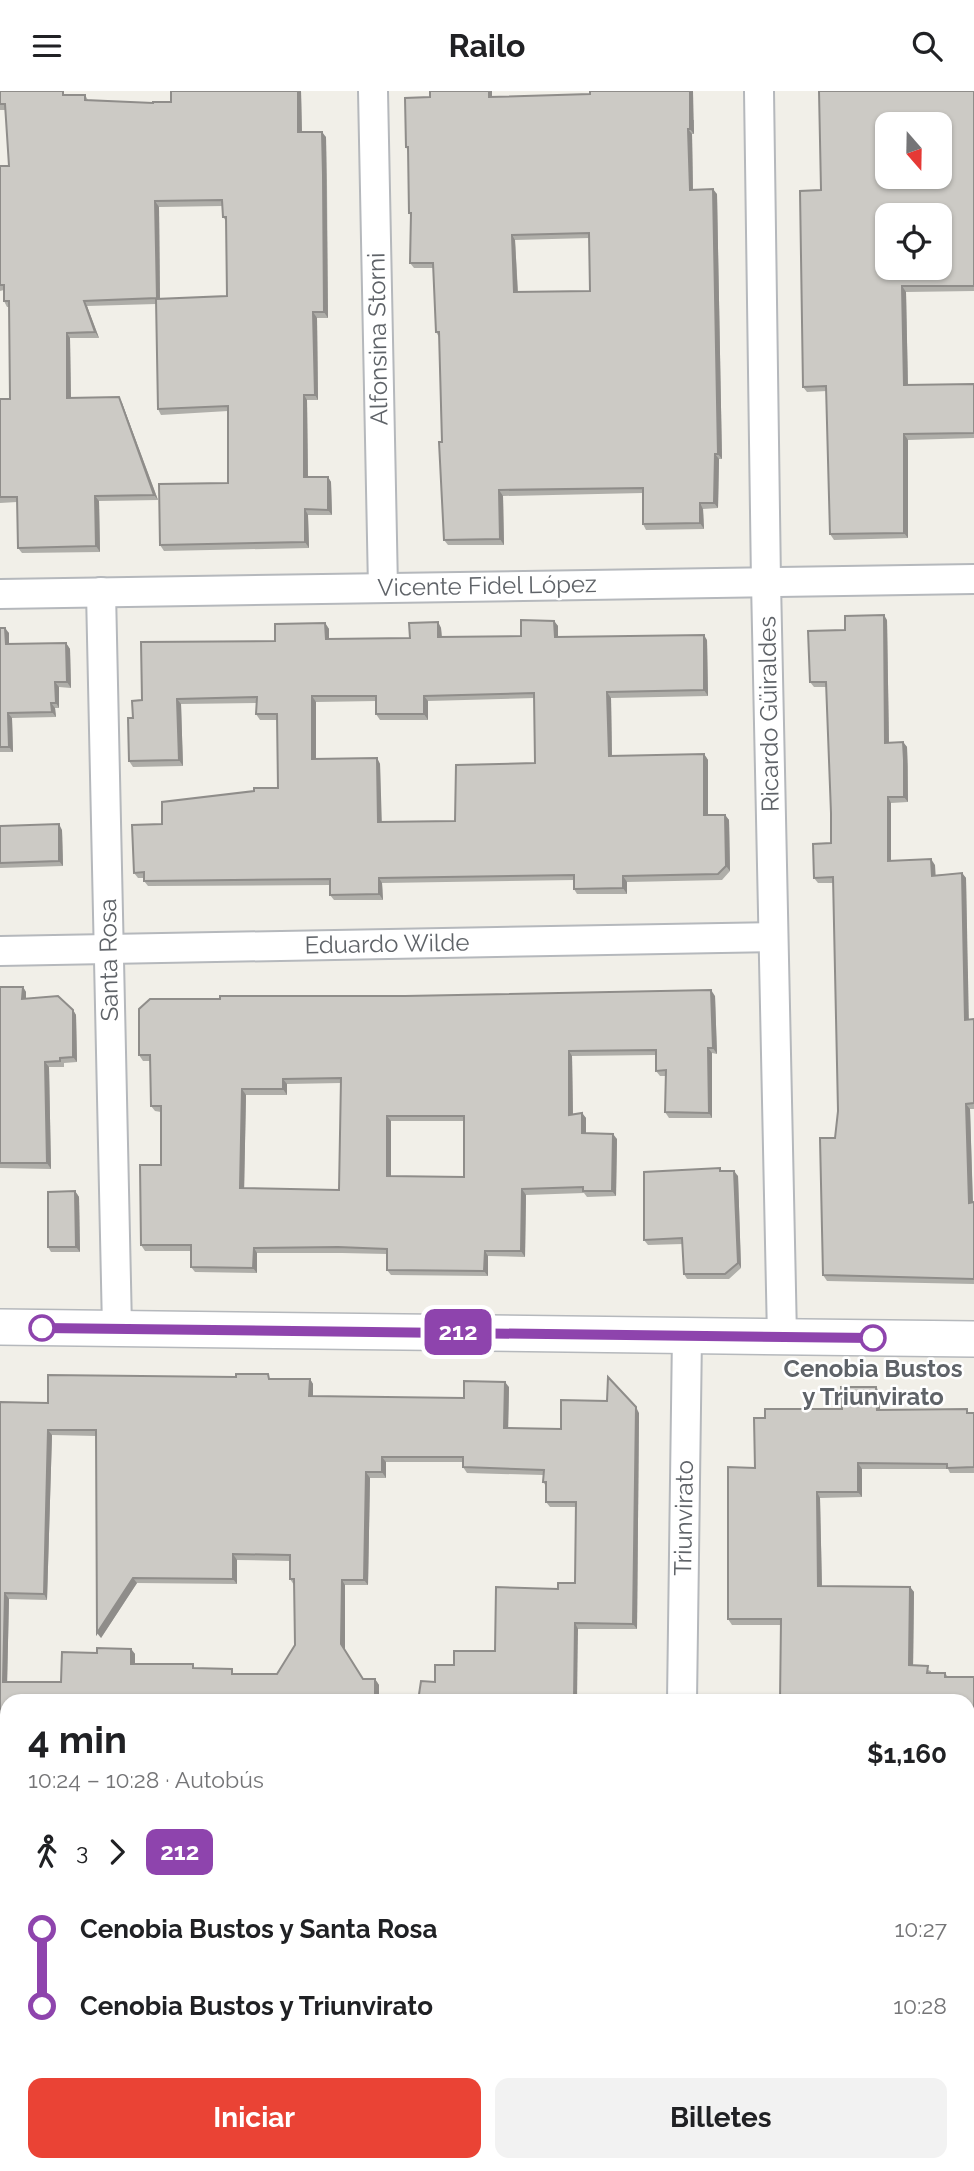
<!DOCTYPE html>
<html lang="es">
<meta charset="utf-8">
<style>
body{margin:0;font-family:Raleway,sans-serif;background:#f2f2f2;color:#202124;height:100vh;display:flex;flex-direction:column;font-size:26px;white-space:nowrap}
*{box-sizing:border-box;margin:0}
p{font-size:23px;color:#757577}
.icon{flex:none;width:38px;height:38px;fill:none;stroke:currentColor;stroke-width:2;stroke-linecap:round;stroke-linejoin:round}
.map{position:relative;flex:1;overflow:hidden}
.panel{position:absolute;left:0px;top:1603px;width:975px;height:478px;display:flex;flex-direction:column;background:#fff;border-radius:21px 21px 0 0;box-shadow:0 2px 5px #0004}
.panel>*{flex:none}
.badge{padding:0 14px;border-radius:10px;font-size:24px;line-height:46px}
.needle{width:46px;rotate:160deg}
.controls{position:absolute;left:875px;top:21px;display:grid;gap:14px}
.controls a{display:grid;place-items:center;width:77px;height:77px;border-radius:14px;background:#fff;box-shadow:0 2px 5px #0004;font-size:35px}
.map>.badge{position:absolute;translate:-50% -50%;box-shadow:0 0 0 4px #fff}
.legs{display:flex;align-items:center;gap:10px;height:77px;padding:0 28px;font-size:23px}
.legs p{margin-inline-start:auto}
.summary{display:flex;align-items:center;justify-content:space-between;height:119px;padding:0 28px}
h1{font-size:38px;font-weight:700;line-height:52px}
.primary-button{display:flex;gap:14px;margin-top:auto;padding:14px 28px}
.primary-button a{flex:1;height:80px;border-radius:14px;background:#ea4335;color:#fff;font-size:28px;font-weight:700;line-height:80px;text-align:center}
.primary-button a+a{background:#f2f2f2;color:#202124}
ul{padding:0 28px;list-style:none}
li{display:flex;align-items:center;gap:24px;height:77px;font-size:26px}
li i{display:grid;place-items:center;width:10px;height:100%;margin:0 9px;background:currentColor}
li i::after{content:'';width:18px;height:18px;margin:-9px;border:5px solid;border-radius:50%;background:#fff}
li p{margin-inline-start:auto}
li:first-child i{background:linear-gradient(#0000 50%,currentColor 0)}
li:last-child i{background:linear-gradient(currentColor 50%,#0000 0)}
header{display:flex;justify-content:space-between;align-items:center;height:91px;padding:0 28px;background:#fff;font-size:32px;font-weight:700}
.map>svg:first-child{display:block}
</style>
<header><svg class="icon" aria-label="menu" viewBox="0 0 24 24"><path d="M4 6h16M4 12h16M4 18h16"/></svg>Railo<svg class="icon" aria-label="search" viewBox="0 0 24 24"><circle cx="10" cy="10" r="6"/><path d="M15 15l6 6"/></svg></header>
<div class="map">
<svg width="974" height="2080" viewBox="0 0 974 2080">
<rect width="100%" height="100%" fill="#f1efe8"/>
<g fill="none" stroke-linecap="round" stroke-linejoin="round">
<defs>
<g id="minor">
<polyline points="373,0 383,497"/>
<polyline points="759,0 766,491 782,1246"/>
<polyline points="101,501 117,1237"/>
<polyline points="0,503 974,488"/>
<polyline points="0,860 773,846"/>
<polyline points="682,1610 687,1244"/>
<polyline points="0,1739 7,1739"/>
<polyline points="968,1752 974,1752"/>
<polyline points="676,2080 676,2074"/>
</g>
<polyline id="tertiary" points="0,1236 974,1248"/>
</defs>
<use href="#minor" stroke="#b5b8bc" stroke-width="32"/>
<use href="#tertiary" stroke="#b5b8bc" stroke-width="38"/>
<use href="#minor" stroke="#fff" stroke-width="28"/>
<use href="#tertiary" stroke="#fff" stroke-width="35"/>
</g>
<g fill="#afaea9" fill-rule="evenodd">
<path d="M0,0L67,4H85L88,9L153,12L171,11V0H301L302,41L326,46L327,90L328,227H317L318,309H307L308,386H328L331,391L332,424H308L309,457L164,460L160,454L228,392V320L161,324L158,318L156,213L87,215L99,247H70L71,307L122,312L158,409L99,410L100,461L22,462L18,457L17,411L0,412V308H10L9,216H7L4,210V199L0,200V75H9L6,19H0ZM223,115V126L226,130L227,205L160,208L159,116Z"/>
<polygon points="974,0 974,200 906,201 908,294 974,293 974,347 908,349 908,447 834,449 830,443 827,300 807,301 803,296 821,99"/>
<path d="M492,6L694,29V43H692L693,99L717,103L722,368H719L718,417L703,418L704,438L646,439L643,433V402L503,405L504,454H448L444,449L439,246L436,241L433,177H414L410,172L411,125L409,122L408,60L406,56ZM589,147L590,200L518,201L515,149Z"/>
<polygon points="887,529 889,652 903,651 907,656 908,675 908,711 891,712 891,769 935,774 935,784 962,782 966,787 968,928 974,928 974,1018 970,1018 973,1112 974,1111 974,1193 827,1190 823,1184 838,1020 833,792 818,792 814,787 831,752 831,722 826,596 814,596 810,591 845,539"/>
<path d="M554,530L558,535V546L707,549L708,605L611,607L612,665L704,663L708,669V724H725L729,729L730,780L722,789L627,791V803H577L574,798V789L382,792L383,809H334L330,804V794L148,795L144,790V787H138L134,782L162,733L278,697L277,629H260L256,623L257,612L181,613L183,675L133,676L129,670L133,627L142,609L275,550L325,532L329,538V548L410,547L438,531L441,537L442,546L521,545ZM534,607L535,672L455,730L381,731L380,673L377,667L316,668V611L376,610V623L380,629H428V610Z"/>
<polygon points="0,537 9,542 9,553 66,552 70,558 71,597 59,596 59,617 55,617 56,626 12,627 13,661 0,661"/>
<polygon points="0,735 62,739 63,775 0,777"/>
<polygon points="0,896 23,896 26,901 26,907 73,919 76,924 77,971 64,972 64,976 49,976 51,1078 0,1077"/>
<path d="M715,905L717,963L712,962V1027H669L665,1021L666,985H660L656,980V964L572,965L573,1023L582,1022L586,1027V1043L617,1048L616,1105L587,1106L584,1102L526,1104L525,1166L488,1165V1185L391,1184L387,1179V1163L342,1162H257V1182L195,1181L191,1176V1160H145L141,1154L161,1074V1021L155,1020L151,1015L150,970H143L139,964L220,908ZM341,992L339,1099L244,1098L246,1004H287V993ZM391,1030H464V1086L391,1085Z"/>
<polygon points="722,1080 738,1085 741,1177 729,1188 687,1188 684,1183 683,1153 648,1154 644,1149"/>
<polygon points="75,1100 79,1106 80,1161 51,1161 48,1156"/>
<path d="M272,1288H310L313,1293V1305L464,1307L509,1296L508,1337L561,1338L639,1322L637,1538H578L435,1591L454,1574L495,1560L558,1498L575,1492L576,1416H550L546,1411V1395L543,1391V1384L467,1382L463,1376V1371H386V1387H370L368,1494H345V1559L363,1588H375L379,1594V1610H7L6,1687H0V1311L48,1312ZM52,1344L96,1345L101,1547L137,1492L237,1493V1469L290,1470V1488L294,1494L295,1554L277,1583H236L196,1577L135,1573V1563L131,1558L97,1562L61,1591H7L9,1508L47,1509Z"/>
<polygon points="876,1296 880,1302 880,1319 974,1322 974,1382 950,1382 948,1378 862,1378 862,1406 820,1407 822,1495 910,1496 914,1501 913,1574 931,1580 931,1582 945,1582 948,1586 974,1586 974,1676 968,1675 968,1610 781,1534 732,1534 728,1528 765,1327 842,1318"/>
<rect x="0" y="1797" width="7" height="68"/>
<rect x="968" y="1826" width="6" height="55"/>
<polygon points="0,1938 7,1938 7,1984 5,1984 4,1991 0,1991"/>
</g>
<g fill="#8f8d8a">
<polygon points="298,0 301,0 302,46 298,41"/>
<polygon points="489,0 492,0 492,11 489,6"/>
<polygon points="690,0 693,0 694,43 690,38"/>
<polygon points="688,38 692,43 693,104 690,99"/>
<polygon points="322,41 326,46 328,227 324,221"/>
<polygon points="713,98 717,103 722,368 718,363"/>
<polygon points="155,110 159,116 160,213 157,207"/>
<polygon points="512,144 515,149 518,207 514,201"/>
<polygon points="902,195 906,201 908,300 904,294"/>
<polygon points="84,210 87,215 99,247 95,241"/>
<polygon points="313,221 317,227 318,309 315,304"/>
<polygon points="67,242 70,247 71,312 67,307"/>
<polygon points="304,304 307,309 308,391 304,386"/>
<polygon points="119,306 122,312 158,409 154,404"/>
<polygon points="904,343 908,349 908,447 904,442"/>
<polygon points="715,363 719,368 718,417 714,412"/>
<polygon points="328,386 331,391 332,424 328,419"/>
<polygon points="499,399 503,405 504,454 500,448"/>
<polygon points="95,405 99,410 100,461 96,455"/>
<polygon points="700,412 703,418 704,438 700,432"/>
<polygon points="305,418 308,424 309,457 305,451"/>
<polygon points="884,524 887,529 889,657 885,652"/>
<polygon points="554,530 558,535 558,551 555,546"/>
<polygon points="438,531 441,537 442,551 438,546"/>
<polygon points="325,532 329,538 329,554 326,548"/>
<polygon points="5,537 9,542 9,558 6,553"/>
<polygon points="704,544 707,549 708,605 704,599"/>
<polygon points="66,552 70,558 71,597 67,591"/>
<polygon points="55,591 59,596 59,617 56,612"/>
<polygon points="607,601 611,607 612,670 609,665"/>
<polygon points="312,605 316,611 316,674 312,668"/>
<polygon points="424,605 428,610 428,629 424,623"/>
<polygon points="177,608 181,613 183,675 179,669"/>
<polygon points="51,612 55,617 56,626 52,621"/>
<polygon points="8,622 12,627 13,661 9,656"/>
<polygon points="903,651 907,656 908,711 904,706"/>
<polygon points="704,663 708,669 708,729 704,724"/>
<polygon points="377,667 380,673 382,736 378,731"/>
<polygon points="888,706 891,712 891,775 888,770"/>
<polygon points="725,724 729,729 730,780 726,775"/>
<polygon points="59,733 62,739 63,775 59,770"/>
<polygon points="931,768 935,774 936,790 932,785"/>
<polygon points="962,782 966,787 969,934 965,929"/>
<polygon points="623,785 627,791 627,803 623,797"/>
<polygon points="379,787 382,792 383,809 379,803"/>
<polygon points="23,896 26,901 26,913 22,908"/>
<polygon points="711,899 715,905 717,963 713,957"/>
<polygon points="73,919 76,924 77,971 73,966"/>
<polygon points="708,957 712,962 712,1027 709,1022"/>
<polygon points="569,960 572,965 573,1029 569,1024"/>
<polygon points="45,971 49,976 51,1078 47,1072"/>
<polygon points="283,988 287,993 287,1004 283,998"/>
<polygon points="242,998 246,1004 244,1103 240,1097"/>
<polygon points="966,1013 970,1018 973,1117 969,1112"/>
<polygon points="582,1022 586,1027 586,1048 582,1042"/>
<polygon points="387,1025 391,1030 391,1090 387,1085"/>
<polygon points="613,1043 617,1048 616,1105 612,1100"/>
<polygon points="734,1080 738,1085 741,1177 738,1172"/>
<polygon points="522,1098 526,1104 525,1166 521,1160"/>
<polygon points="75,1100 79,1106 80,1161 76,1156"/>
<polygon points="254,1157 257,1162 257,1182 253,1177"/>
<polygon points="485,1160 488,1165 488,1185 484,1180"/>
<polygon points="310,1288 313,1293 313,1311 309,1305"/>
<polygon points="505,1291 509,1296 508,1343 504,1337"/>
<polygon points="876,1296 880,1302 880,1325 877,1319"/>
<polygon points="636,1316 639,1322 637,1538 633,1533"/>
<polygon points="48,1339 52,1344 47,1509 44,1503"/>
<polygon points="382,1366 386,1371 386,1387 382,1381"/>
<polygon points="858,1372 862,1378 862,1406 858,1401"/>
<polygon points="366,1381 370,1387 368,1494 364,1489"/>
<polygon points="817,1401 820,1407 822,1500 818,1495"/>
<polygon points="233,1463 237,1469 237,1493 233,1488"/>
<polygon points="133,1487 137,1492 101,1547 97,1542"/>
<polygon points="342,1489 345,1494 345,1559 341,1553"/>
<polygon points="910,1496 914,1501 913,1580 909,1574"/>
<polygon points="5,1502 9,1508 7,1596 3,1591"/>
<polygon points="575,1532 578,1538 577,1610 574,1610"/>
<polygon points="131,1558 135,1563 135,1578 131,1573"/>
<polygon points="375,1588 379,1594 379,1610 375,1610"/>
<polygon points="2,1666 6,1671 6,1687 2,1682"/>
<polygon points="1,1978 5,1984 4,1991 0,1986"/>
<rect x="624" y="2074" width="4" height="6"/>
<polygon points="831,2074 832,2074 834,2077 834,2080 831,2080"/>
</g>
<g fill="#cccac5" stroke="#8f8d8a" stroke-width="2" fill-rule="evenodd">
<polygon points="0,0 63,0 63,4 85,4 85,9 153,12 153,11 171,11 171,0 298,0 298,41 322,41 323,84 324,221 313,221 315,304 304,304 304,386 328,386 328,419 305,418 305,451 160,454 159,393 228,392 228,315 158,318 156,208 227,205 226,126 223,126 222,109 155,110 157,207 84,210 95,241 67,242 67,307 119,306 154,404 95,405 96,455 18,457 17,406 0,406 0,308 10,308 9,210 4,210 4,194 0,194 0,75 9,75 5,13 0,13"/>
<path d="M430,0H489V6L590,3V0H690V38H688L690,99L713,98L718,363H715L714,412H700V432L643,433V397L499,399L500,448L444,449L439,351H442L439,241H436L433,172H410L411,122H409L408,56H406L405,7L430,6ZM589,142L590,200L514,201L512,144Z"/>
<path d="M819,0H974V195H902L904,294L974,293V342L904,343V442L830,443L826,295L803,296L800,100L821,99ZM887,33H940V86H887ZM887,124H940V177H887Z"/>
<polygon points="884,524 885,652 903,651 904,669 904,706 888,706 888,770 931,768 932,785 962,782 965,929 974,928 974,1012 966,1013 969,1112 974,1111 974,1188 823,1184 820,1047 835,1047 838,1020 833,786 814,787 813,753 831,752 831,722 826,591 810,591 808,540 845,539 845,525"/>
<path d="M521,529L554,530L555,546L704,544V599L607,601L609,665L704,663V724H725L726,775L718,783L623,785V797L574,798V784L379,787V803L330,804V788L144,790V781L134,782L132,734L162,733V711L254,700V697H278L277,623H256L257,606L177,608L179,669L129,670L128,627H133L132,610L142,609L141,551L275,550V533L325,532L326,548L410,547L409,532L438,531V546L521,545ZM534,602L535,672L456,674L455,730L378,731L377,667L312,668V605H376V623H424V605Z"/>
<polygon points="0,537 5,537 6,553 66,552 67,591 55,591 56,612 51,612 52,621 8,622 9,656 0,656"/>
<polygon points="59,733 59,770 0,772 0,735"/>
<polygon points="0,896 23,896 22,908 58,905 73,919 73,966 60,967 60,970 45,971 47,1072 0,1072"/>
<path d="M711,899L713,957H708L709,1022L665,1021L666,979L656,980V959L569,960V1024L582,1022V1042L613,1043L612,1100H583V1096L522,1098L521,1160H485L484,1180L387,1179V1158L338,1156L254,1157L253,1177L191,1176V1154H141L140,1074H161V1015H151L150,964H139V918L150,908H220V905H405ZM341,987L339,1099L240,1097L242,998H283V988ZM387,1025H464V1086L387,1085Z"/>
<polygon points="720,1077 720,1080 734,1080 738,1172 725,1183 684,1183 682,1147 644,1149 644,1081"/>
<polygon points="75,1100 76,1156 48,1156 48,1101"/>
<path d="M236,1283H268L269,1288H310L309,1305L464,1307V1290L505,1291L504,1337L561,1338V1309L607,1310L608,1286L636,1316L633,1533L575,1532L574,1610H418L421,1590L435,1591V1574H454V1560H495L496,1496L558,1498V1492H575L576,1411H546V1391H543L544,1379L463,1376V1366H382V1381H366L364,1489H342L341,1553L363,1588H375V1610H7V1666H2V1682H0V1311L48,1312V1284L236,1286ZM48,1339H96L97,1542L133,1487L233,1488V1463L290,1464V1488H294L295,1554L277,1583H232V1578L193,1577V1573H131V1558L97,1557V1562L62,1561L61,1591H3L5,1502L44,1503Z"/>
<polygon points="841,1296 876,1296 877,1319 967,1318 967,1322 974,1322 974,1376 947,1377 947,1373 858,1372 858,1401 817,1401 818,1495 910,1496 909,1574 928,1575 927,1582 945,1582 945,1586 974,1586 974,1670 968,1670 968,1610 780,1610 781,1528 728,1528 728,1376 755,1377 754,1327 765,1327 765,1318 842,1318"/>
<rect x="0" y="1797" width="7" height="62"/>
<rect x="968" y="1826" width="6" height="50"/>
<polygon points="0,1938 7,1938 6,1978 1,1978 0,1986"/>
<polygon points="0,2054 7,2054 7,2074 624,2074 624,2080 0,2080"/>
<rect x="723" y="2074" width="108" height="6"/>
</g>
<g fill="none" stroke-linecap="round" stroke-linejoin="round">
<defs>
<polyline id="line-1" points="42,1237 873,1247"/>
</defs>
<use href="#line-1" stroke="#fff" stroke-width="16"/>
<use href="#line-1" stroke="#8e44ad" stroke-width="10"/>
</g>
<g fill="#fff" stroke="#8e44ad" stroke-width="3.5">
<circle cx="42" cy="1237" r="12"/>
<circle cx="873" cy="1247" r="12"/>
</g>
<g text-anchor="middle" stroke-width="5" stroke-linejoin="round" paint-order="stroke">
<g font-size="24" fill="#5f6368" stroke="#fff">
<text transform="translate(378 248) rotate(-91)" y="8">Alfonsina Storni</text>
<text transform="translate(487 495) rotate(-1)" y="8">Vicente Fidel López</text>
<text transform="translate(769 623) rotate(-91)" y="8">Ricardo Güiraldes</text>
<text transform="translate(387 853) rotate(-1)" y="8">Eduardo Wilde</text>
<text transform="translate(109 869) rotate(-91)" y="8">Santa Rosa</text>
<text transform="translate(684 1427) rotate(-89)" y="8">Triunvirato</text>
</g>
<g font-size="24" font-weight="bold" fill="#5f6368" stroke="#fff">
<text x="873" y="1286">Cenobia Bustos<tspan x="873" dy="28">y Triunvirato</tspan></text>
</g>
</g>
</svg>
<div class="controls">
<a><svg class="needle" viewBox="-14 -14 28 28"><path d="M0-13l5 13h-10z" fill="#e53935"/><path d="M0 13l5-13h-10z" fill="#757577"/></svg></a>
<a><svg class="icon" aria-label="locate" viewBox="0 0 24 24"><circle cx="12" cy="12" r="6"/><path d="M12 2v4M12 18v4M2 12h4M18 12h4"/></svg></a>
</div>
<b class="badge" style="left:458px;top:1241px;background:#8e44ad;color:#fff">212</b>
<section class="panel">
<div class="summary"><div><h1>4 min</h1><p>10:24 – 10:28 · Autobús</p></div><b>$1,160</b></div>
<div class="legs"><svg class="icon" aria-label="walk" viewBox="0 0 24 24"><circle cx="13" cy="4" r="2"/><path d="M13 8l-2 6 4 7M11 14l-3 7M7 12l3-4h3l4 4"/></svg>3<svg class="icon" aria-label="forward" viewBox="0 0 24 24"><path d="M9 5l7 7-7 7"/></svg><b class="badge" style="background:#8e44ad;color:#fff">212</b></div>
<ul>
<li><i style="color:#8e44ad"></i><b>Cenobia Bustos y Santa Rosa</b><p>10:27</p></li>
<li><i style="color:#8e44ad"></i><b>Cenobia Bustos y Triunvirato</b><p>10:28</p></li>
</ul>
<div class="primary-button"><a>Iniciar</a><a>Billetes</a></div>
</section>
</div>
